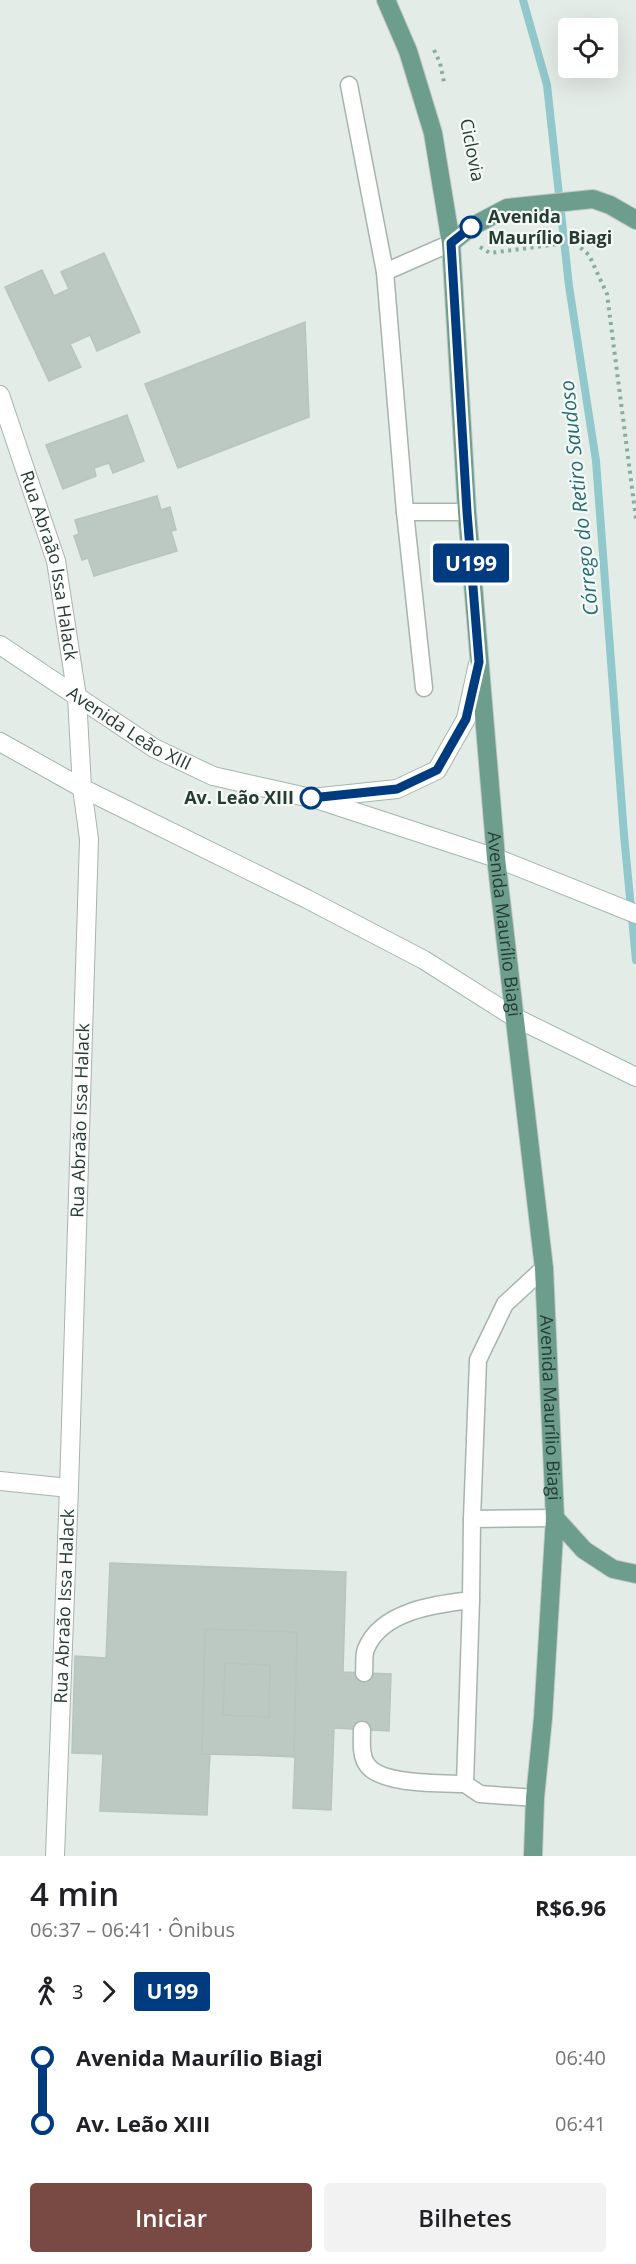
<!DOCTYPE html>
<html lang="pt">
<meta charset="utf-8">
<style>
body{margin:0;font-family:"Open Sans",sans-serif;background:#f2f2f2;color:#202124;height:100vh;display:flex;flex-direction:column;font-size:22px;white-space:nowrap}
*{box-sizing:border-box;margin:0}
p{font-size:20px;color:#757577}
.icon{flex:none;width:33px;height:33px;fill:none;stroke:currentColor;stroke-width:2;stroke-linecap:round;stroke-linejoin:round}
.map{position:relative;height:1856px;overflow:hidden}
.side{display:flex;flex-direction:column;background:#fff;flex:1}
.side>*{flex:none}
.badge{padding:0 12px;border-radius:4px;font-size:21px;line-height:39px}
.fabs{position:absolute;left:558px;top:18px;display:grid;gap:12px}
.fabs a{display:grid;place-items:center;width:60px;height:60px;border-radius:6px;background:#fff;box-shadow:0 6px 24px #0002;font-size:30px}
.map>.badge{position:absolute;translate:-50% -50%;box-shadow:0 0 0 3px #fff}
.legs{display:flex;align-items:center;gap:9px;height:66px;padding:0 30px;font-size:20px}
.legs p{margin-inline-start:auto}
.summary{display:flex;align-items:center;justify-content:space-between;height:102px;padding:0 30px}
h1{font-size:33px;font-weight:600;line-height:45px}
.button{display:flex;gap:12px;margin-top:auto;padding:12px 30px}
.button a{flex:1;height:69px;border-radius:6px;background:#794a43;color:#fff;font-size:24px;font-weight:600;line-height:69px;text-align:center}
.button a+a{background:#f2f2f2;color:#202124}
ul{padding:0 30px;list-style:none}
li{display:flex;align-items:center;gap:21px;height:66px;font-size:22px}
li i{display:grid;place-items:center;width:9px;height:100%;margin:0 8px;background:currentColor}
li i::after{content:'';width:15px;height:15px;margin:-8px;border:4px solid;border-radius:50%;background:#fff}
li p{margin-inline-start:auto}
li:first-child i{background:linear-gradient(#0000 50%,currentColor 0)}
li:last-child i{background:linear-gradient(currentColor 50%,#0000 0)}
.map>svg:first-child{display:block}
</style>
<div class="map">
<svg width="636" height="1856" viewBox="0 0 636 1856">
<rect width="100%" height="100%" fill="#e4ece7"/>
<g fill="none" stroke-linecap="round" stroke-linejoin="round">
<polyline stroke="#91c8cc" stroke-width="8" points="523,0 547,85 569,286 596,461 624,835 636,960"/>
</g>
<g fill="#bcc9c3" stroke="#b6c5be" stroke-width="1.5">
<polygon points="104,253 140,332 97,351 90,335 70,344 81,367 49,381 5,287 42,270 54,296 69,289 61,272"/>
<polygon points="305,322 309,417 178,468 145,384"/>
<polygon points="127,415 144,461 113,473 109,463 94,468 96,476 63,489 46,445"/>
<polygon points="157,496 161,510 170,507 176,530 171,531 177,551 94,576 88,558 82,560 74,536 79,534 75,520"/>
<polygon points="110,1563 346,1572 343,1672 391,1674 389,1731 334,1728 331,1810 293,1808 295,1757 210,1753 207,1815 100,1811 103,1754 72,1753 75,1656 106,1658"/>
<polygon points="205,1629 297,1632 294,1756 202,1754"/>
<polygon points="225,1663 270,1665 269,1717 223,1715"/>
</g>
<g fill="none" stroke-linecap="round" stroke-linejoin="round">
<defs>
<g id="service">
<polyline points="349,85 385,272 405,512 424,688"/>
<polyline points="385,272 451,243"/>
<polyline points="405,512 467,512"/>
<polyline points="472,1519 478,1360 505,1304 544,1268"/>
<path d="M364,1673C365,1666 363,1656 366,1649C381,1611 436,1604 471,1600"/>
<path d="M362,1730C362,1742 360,1756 368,1766C383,1785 442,1783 465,1784"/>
<polyline points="535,1798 480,1794 465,1784 471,1600 472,1519 555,1518"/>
</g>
<g id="minor">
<polyline points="0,1481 69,1488"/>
<path id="s1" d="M55,1856L69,1488L89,839L82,788"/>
</g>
<g id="tertiary">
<path id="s2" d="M0,395L56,561L77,697L82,788"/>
</g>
<g id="secondary">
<path id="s3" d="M0,645L154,748L213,776L311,798L397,789L437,770L466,719L478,664"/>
<polyline points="0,742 82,788 307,899 424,960 514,1017 636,1077"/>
<polyline points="319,800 496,858 636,914"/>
</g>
<g id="primary">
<path id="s4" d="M386,0L408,51L433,133L451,243L467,512L496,858L544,1268L555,1518L543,1718L535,1798L533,1856"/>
<polyline points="451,243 471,227 507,208 593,199 610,205 636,220"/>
<polyline points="555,1518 584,1550 613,1569 636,1574"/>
</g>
</defs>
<use href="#service" stroke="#a7b4ae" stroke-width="19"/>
<use href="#minor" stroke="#a7b4ae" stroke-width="20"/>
<use href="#tertiary" stroke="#a7b4ae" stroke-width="20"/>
<use href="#secondary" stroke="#a3b7ae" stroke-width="20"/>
<use href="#primary" stroke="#c2c8c6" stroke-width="20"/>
<g stroke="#87ad9e" stroke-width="4" stroke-dasharray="3 4.5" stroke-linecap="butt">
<polyline points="434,50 440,63 444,82"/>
<polyline points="480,247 490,253 574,242 589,255 607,294 636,519"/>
</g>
<use href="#service" stroke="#fff" stroke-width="16"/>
<use href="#minor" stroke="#fff" stroke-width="18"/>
<use href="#tertiary" stroke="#fff" stroke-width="18"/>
<use href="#secondary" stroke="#fff" stroke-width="18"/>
<use href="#primary" stroke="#6c9d8d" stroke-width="18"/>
</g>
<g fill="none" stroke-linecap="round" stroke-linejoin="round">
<defs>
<polyline id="line-1" points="311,798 397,789 437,770 466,719 479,662 467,512 451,243 471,227"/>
</defs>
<use href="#line-1" stroke="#fff" stroke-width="14"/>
<use href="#line-1" stroke="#003b80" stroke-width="9"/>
</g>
<g fill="#fff" stroke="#003b80" stroke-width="3">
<circle cx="471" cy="227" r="10"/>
<circle cx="311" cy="798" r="10"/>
</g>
<g text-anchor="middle" stroke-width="4.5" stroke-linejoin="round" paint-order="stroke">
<g font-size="18" fill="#253c34" stroke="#f4f9f6">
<text transform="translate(472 150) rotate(79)" y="6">Ciclovia</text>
<text dy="6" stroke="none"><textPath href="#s2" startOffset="178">Rua Abraão Issa Halack</textPath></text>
<text dy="6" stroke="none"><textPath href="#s3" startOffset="154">Avenida Leão XIII</textPath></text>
<text dy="6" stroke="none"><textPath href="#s4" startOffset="936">Avenida Maurílio Biagi</textPath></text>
<text dy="6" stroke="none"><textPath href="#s1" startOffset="736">Rua Abraão Issa Halack</textPath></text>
<text dy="6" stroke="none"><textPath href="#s4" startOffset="1422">Avenida Maurílio Biagi</textPath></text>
<text dy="6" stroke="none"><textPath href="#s1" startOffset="250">Rua Abraão Issa Halack</textPath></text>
</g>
<g font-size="18" font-weight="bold" fill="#253c34" stroke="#f4f9f6" text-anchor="start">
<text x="488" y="223">Avenida<tspan x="488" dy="21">Maurílio Biagi</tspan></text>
<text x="294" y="804" text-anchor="end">Av. Leão XIII</text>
</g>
<g font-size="20" font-style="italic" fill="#246c73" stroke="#f4f9f6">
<text transform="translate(579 498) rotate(-96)" y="7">Córrego do Retiro Saudoso</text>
</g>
</g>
</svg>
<div class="fabs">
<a><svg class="icon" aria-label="locate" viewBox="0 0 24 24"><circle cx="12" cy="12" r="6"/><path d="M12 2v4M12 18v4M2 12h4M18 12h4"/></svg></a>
</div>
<b class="badge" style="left:471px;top:563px;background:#003b80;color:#fff">U199</b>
</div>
<section class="side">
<div class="summary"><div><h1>4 min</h1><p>06:37 – 06:41 · Ônibus</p></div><b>R$6.96</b></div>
<div class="legs"><svg class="icon" aria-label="walk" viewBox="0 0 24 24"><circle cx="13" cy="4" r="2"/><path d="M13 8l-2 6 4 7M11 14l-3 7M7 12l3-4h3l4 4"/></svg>3<svg class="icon" aria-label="forward" viewBox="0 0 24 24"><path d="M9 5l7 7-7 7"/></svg><b class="badge" style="background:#003b80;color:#fff">U199</b></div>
<ul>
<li><i style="color:#003b80"></i><b>Avenida Maurílio Biagi</b><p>06:40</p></li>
<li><i style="color:#003b80"></i><b>Av. Leão XIII</b><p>06:41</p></li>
</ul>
<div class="button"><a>Iniciar</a><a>Bilhetes</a></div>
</section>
